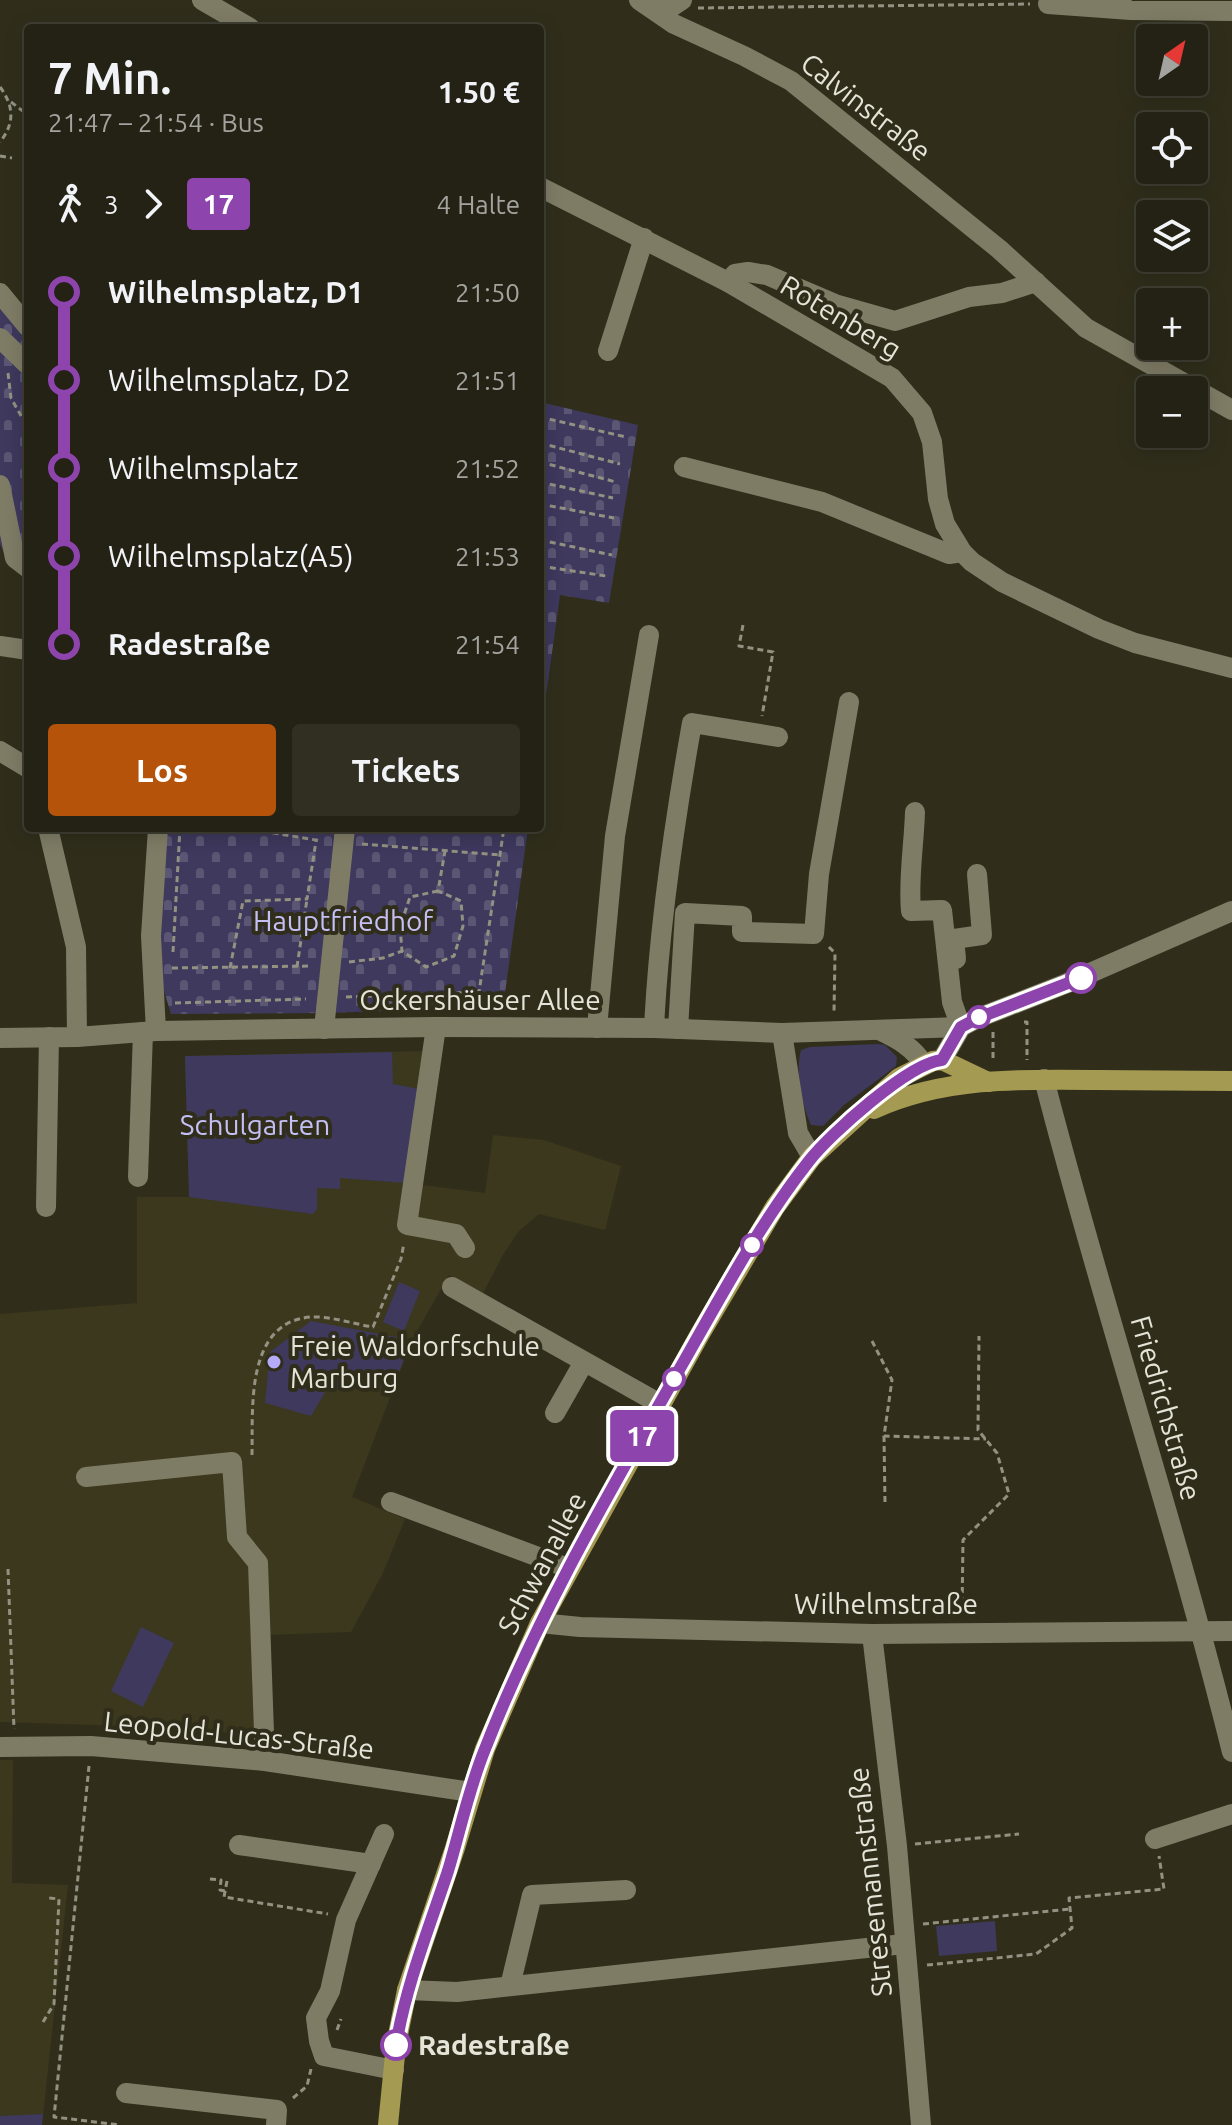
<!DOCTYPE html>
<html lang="de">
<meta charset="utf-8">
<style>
body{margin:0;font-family:Ubuntu,sans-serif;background:#302f22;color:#f1f3f6;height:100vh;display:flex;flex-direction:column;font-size:30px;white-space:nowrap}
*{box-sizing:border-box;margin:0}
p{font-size:26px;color:#a3a4a0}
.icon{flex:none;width:44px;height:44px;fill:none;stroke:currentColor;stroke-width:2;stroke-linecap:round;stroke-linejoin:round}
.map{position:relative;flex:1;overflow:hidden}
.sheet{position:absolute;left:24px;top:24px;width:520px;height:808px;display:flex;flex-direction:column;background:#242214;border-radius:8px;box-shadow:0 4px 20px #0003,0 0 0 2px #413f34}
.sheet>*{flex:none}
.badge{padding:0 16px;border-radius:6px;font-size:28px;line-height:52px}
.needle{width:52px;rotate:34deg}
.tools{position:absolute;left:1136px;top:24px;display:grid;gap:16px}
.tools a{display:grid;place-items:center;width:72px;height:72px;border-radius:8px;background:#242214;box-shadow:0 4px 20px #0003,0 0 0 2px #413f34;font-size:40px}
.map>.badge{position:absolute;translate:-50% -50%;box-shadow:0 0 0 4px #fff}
.legs{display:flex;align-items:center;gap:12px;height:88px;padding:0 24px;font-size:26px}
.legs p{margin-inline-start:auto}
.overview{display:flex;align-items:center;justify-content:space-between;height:136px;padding:0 24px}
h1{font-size:44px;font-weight:700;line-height:60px}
.action{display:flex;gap:16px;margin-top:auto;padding:16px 24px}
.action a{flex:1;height:92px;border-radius:8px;background:#b45309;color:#fff;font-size:32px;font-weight:700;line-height:92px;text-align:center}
.action a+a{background:#302f22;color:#f1f3f6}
ul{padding:0 24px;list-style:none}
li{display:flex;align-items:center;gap:28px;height:88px;font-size:30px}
li i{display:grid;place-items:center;width:12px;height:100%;margin:0 10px;background:currentColor}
li i::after{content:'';width:20px;height:20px;margin:-10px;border:6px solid;border-radius:50%;background:#242214}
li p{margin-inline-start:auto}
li:first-child i{background:linear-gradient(#0000 50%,currentColor 0)}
li:last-child i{background:linear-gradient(currentColor 50%,#0000 0)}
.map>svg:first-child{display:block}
</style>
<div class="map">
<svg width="1232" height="2125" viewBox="0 0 1232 2125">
<defs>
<pattern id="cemetery-stones" width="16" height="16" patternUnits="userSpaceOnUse" patternTransform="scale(2)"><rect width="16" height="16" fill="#3e395d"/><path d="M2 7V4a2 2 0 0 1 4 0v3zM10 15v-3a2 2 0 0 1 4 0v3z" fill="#5a5674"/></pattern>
</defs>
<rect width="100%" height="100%" fill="#302e1b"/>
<g fill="#3b381d">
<polygon points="424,1051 407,1183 485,1193 493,1135 544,1140 621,1166 605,1230 539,1214 518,1232 503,1255 483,1293 449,1275 412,1340 352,1497 405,1519 383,1573 351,1632 268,1635 249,1573 254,1736 189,1728 0,1722 0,1314 137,1303 137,1197 189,1197 185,1056"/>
<polygon points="0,1760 13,1760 12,1883 68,1885 42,2125 0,2125"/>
</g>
<g fill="#3e395d">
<path d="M877,1044L885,1045L897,1057L896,1066L844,1105L823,1126L811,1125C802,1105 795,1071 801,1050L810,1047Z"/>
<polygon points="392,1052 393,1084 419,1089 406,1183 340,1178 340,1189 317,1188 317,1209 313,1214 189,1197 185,1056"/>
<polygon points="399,1282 420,1291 404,1331 383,1322"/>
<polygon points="311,1321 412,1340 393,1386 327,1389 311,1416 265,1403 270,1352"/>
<polygon points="141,1627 174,1643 143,1707 111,1691"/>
<polygon points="995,1921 997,1951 939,1956 936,1926"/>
<polygon points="43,2114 42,2125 0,2125 0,2116"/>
</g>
<g fill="url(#cemetery-stones)">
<polygon points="0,307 28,341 28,578 10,566 0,544"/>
<polygon points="540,402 638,425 609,603 560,595 540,739"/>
<polygon points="166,828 528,828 503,1007 325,1013 171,1014 159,974"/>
</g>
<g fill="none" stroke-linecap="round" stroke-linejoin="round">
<g stroke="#939182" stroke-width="3" stroke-dasharray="6 4" stroke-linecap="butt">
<polyline points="698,8 1030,4"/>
<path d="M0,87C14,106 15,123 0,142"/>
<polyline points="11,102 28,115"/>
<polyline points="0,156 12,158"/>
<polyline points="8,373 11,398 28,428"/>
<polyline points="540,417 626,437"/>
<polyline points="540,443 620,464"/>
<polyline points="540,462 616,482"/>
<polyline points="540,482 613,498"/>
<polyline points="540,504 614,518"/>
<polyline points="540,540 612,555"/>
<polyline points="540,566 606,576"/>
<polyline points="743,625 739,646 773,652 762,716"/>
<polyline points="243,828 322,841"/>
<polyline points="362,844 500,855"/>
<polyline points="438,891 410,897 400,927 402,951 426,967 454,956 463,926 461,901 438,891 445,851"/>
<polyline points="829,947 835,953 834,1013"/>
<polyline points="173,952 180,828"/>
<polyline points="349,962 383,958 402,951"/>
<polyline points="297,967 307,899"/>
<polyline points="172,968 312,966"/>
<polyline points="230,968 243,901 307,899 316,841"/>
<polyline points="346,997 479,992 504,828"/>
<polyline points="175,1003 306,999"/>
<polyline points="1024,1022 1027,1022 1027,1060"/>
<polyline points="993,1032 993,1060"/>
<polyline points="872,1341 892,1380 884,1436 986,1439"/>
<polyline points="884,1436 885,1503"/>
<path d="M252,1455C253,1408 245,1322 311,1317C330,1316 354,1324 373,1327L401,1259L404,1243"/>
<polyline points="8,1569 14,1729"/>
<polyline points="962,1613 963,1540 1009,1494 997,1453 978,1430 979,1336"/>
<polyline points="89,1766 54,2117 120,2125"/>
<polyline points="915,1844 1019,1834"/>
<polyline points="210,1879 221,1880 220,1890 225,1891"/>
<polyline points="227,1881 224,1897 328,1914"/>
<polyline points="923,1924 1070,1909"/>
<polyline points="927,1965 1036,1954 1072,1928 1069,1898 1164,1889 1159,1856"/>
<polyline points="43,2022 54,2004 59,1899 49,1898"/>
<polyline points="337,2030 341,2019"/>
<polyline points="293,2098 307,2086 311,2069"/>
</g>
<g stroke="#7f7c66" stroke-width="20">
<polyline points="202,0 250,28"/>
<polyline points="639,0 674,24 744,56 791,81 999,249 1086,328 1232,410"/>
<polyline points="645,4 670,8 682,0"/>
<polyline points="1048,4 1131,10 1232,11"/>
<polyline points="540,187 728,282 892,378 922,413 932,442 938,499 945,524 962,552 972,562 1002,582 1099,629 1135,643 1232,668"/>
<polyline points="728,282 735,274 748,272 767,275 835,304 895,321 969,297 1002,293 1036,282"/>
<polyline points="0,293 28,327"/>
<polyline points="0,338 28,365"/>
<polyline points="608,351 644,238"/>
<polyline points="684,467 822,502 949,554 962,552"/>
<polyline points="0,485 15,558 28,568"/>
<polyline points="0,646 28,650"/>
<polyline points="0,751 28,768"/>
<path d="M915,812C914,845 908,879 911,911L942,910L952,1002L961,1027"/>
<polyline points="48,828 76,947 77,1037"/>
<polyline points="956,959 954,939 982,935 977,874"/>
<polyline points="436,1027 407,1225 456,1234 465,1248"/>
<polyline points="597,1028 615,836 649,635"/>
<path d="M654,1028C659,925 674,824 692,723L778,737"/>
<polyline points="324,1029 345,828"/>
<polyline points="678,1029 685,913 742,916 742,932 814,934 819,874 849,702"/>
<polyline points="156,1031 151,936 158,828"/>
<path d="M881,1031C898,1039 914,1048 924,1065"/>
<polyline points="782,1033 798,1133 812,1157"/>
<polyline points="0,1038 77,1037 156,1031 436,1027 654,1028 782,1033 961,1027"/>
<polyline points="942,1060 961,1027 978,1018 1065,984 1232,911"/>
<path d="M1044,1079C1102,1305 1176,1526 1232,1752"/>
<polyline points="138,1177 143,1032"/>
<polyline points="46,1207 49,1037"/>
<polyline points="452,1287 660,1404"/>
<polyline points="555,1413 584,1362"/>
<polyline points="86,1477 232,1462 237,1537 258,1563 265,1761"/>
<polyline points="391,1502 568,1568"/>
<polyline points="540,1623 580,1627 872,1634 1232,1631"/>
<polyline points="872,1634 897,1846 921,2125"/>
<polyline points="0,1747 91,1746 265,1761 471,1792"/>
<polyline points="384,1834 346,1920 330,1991 316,2018 319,2041 324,2056 394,2070"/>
<polyline points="1155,1839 1232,1814"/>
<polyline points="239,1845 371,1864"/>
<polyline points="510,1986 532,1895 626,1890"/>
<polyline points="407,1990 457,1992 904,1944"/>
<polyline points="126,2093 277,2110 276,2125"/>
</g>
<g stroke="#a49a51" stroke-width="20">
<path d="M874,1109C944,1077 1022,1079 1097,1080C1142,1080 1187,1081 1232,1081"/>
<polyline points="388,2125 396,2045 407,1990 455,1848 485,1749 540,1623 700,1334 775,1207 812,1157 899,1078 933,1061 942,1060 988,1082"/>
</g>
</g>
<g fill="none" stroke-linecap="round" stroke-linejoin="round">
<defs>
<path id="line-1" d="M396,2045C406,1985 429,1928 448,1871C460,1831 469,1788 485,1749C536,1619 606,1498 675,1377C717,1304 757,1227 809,1161C830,1134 909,1063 942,1060L961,1027L978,1018L1081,978"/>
</defs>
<use href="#line-1" stroke="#fff" stroke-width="18"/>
<use href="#line-1" stroke="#8e44ad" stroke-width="12"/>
</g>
<g fill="#fff" stroke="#8e44ad" stroke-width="4">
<circle cx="1081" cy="978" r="14"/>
<circle cx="979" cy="1017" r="10"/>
<circle cx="752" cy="1245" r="10"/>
<circle cx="674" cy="1379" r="10"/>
<circle cx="396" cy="2045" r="14"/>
</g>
<circle fill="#b4acf9" stroke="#302e1b" stroke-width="3" cx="274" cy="1362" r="8"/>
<g text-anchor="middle" stroke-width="8" stroke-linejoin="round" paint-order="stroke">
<g font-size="28" fill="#e5e4d8" stroke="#302e1b">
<text transform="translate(866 107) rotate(38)" y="10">Calvinstraße</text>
<text transform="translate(841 317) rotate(31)" y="10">Rotenberg</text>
<text x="480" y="1010">Ockershäuser Allee</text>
<text transform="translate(1166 1408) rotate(74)" y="10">Friedrichstraße</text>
<text transform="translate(542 1563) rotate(-62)" y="10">Schwanallee</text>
<text x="886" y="1614">Wilhelmstraße</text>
<text transform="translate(239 1735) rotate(6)" y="10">Leopold-Lucas-Straße</text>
<text transform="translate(870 1882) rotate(-96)" y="10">Stresemannstraße</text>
</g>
<g font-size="28" fill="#c4bff5" stroke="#302e1b">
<text x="343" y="931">Hauptfriedhof</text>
<text x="255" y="1135">Schulgarten</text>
</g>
<g font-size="28" fill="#e5e4d8" stroke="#302e1b" text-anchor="start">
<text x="290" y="1356">Freie Waldorfschule<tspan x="290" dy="32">Marburg</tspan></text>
</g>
<g font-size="28" font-weight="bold" fill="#e5e4d8" stroke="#302e1b" text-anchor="start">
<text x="418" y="2055">Radestraße</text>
</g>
</g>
</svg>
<div class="tools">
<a><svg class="needle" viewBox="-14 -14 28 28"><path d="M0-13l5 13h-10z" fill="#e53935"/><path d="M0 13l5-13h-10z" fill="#a3a4a0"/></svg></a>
<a><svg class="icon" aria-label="locate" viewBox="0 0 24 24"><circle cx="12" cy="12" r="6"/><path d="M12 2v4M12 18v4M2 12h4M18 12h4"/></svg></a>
<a><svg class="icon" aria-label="layers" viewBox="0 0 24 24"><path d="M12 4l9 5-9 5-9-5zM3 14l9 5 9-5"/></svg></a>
<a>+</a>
<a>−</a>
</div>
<b class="badge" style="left:642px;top:1436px;background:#8e44ad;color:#fff">17</b>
<section class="sheet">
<div class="overview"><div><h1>7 Min.</h1><p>21:47 – 21:54 · Bus</p></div><b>1.50 €</b></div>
<div class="legs"><svg class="icon" aria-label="walk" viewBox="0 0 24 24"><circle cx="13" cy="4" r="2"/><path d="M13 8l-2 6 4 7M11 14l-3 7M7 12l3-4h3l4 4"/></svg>3<svg class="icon" aria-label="forward" viewBox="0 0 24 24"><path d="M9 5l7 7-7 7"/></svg><b class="badge" style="background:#8e44ad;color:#fff">17</b><p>4 Halte</p></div>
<ul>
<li><i style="color:#8e44ad"></i><b>Wilhelmsplatz, D1</b><p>21:50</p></li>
<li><i style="color:#8e44ad"></i><span>Wilhelmsplatz, D2</span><p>21:51</p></li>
<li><i style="color:#8e44ad"></i><span>Wilhelmsplatz</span><p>21:52</p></li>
<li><i style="color:#8e44ad"></i><span>Wilhelmsplatz(A5)</span><p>21:53</p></li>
<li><i style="color:#8e44ad"></i><b>Radestraße</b><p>21:54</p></li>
</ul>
<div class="action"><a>Los</a><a>Tickets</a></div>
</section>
</div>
